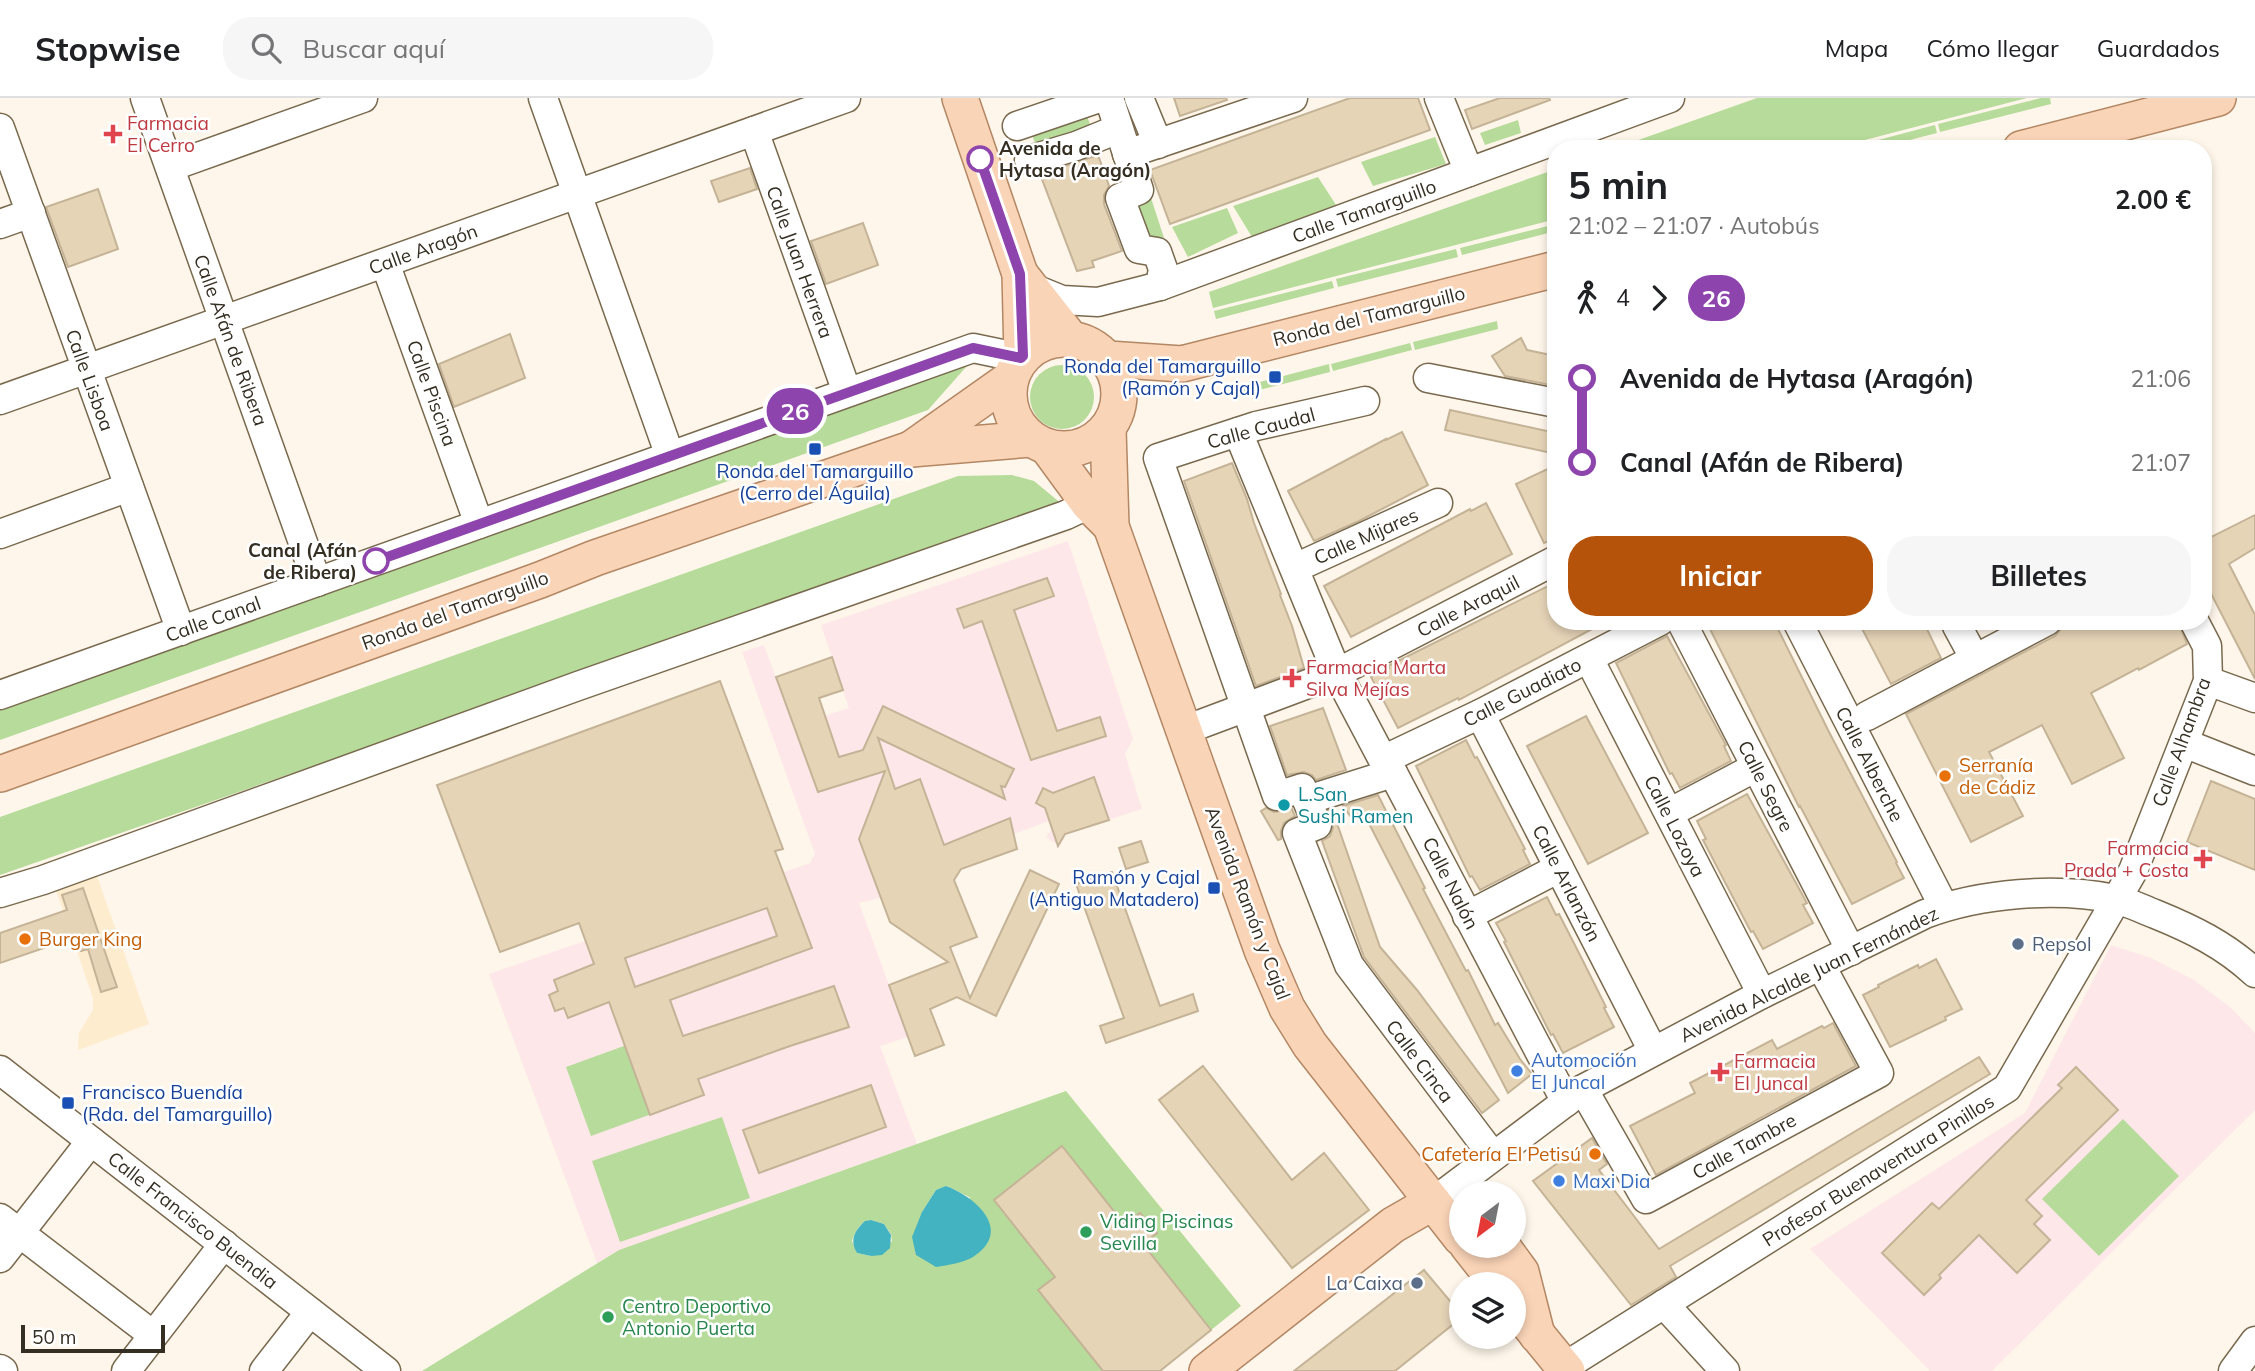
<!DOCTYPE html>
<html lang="es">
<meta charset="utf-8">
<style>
body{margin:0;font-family:Mulish,sans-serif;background:#f6f6f6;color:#202124;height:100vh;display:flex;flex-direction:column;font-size:26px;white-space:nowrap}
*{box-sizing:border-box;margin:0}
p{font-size:23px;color:#757577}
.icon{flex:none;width:38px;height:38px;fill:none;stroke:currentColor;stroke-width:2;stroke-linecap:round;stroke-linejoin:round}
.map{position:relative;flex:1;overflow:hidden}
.details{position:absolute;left:1547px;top:42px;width:665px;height:490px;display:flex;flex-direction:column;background:#fff;border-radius:28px;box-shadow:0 4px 10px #0003}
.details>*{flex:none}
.badge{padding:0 14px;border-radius:23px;font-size:24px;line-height:46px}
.needle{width:46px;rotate:212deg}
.controls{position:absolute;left:1449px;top:1083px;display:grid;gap:14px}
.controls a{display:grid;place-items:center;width:77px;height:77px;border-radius:50%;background:#fff;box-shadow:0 4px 10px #0003;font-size:35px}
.scale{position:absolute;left:21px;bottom:18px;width:144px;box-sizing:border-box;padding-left:7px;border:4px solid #352e22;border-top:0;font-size:19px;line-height:24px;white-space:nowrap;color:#352e22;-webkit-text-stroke:5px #fff;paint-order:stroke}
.map>.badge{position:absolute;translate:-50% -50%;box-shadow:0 0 0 4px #fff}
.legs{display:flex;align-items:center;gap:10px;height:77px;padding:0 21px;font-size:23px}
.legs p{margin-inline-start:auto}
.summary{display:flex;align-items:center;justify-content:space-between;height:119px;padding:0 21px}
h1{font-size:38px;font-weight:700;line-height:52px}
.button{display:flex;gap:14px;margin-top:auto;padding:14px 21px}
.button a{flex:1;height:80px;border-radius:28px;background:#b45309;color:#fff;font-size:28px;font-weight:700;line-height:80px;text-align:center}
.button a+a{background:#f6f6f6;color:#202124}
ul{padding:0 21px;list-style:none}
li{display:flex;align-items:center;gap:24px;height:84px;font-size:26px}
li i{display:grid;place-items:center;width:10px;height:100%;margin:0 9px;background:currentColor}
li i::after{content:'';width:18px;height:18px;margin:-9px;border:5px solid;border-radius:50%;background:#fff}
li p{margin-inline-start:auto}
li:first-child i{background:linear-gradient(#0000 50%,currentColor 0)}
li:last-child i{background:linear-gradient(currentColor 50%,#0000 0)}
header{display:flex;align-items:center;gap:42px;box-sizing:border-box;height:98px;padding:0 35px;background:#fff;border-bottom:2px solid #e0e0e0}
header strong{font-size:33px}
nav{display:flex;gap:38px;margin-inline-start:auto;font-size:24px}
.search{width:490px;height:63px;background:#f6f6f6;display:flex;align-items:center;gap:18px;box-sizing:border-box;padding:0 24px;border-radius:28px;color:#757577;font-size:26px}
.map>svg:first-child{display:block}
</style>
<header>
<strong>Stopwise</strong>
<div class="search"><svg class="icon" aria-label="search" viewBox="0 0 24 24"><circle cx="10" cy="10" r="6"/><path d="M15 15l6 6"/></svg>Buscar aquí</div>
<nav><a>Mapa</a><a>Cómo llegar</a><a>Guardados</a></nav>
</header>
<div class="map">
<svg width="2255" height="1273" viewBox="0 0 2255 1273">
<rect width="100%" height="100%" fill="#fef6ea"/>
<polygon fill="#feecce" points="97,778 149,926 78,952 79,935 93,912 93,900 56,792"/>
<g fill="#fde7e9">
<polygon points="1068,443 1133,641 1125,656 1142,711 1065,736 1058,747 1046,739 1052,731 1049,723 1014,736 1017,751 961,771 954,782 859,805 908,939 880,948 917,1046 620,1152 597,1165 489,876 810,765 815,756 742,554 764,547 794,628 849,610 821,527"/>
<polygon points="2111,847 2151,860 2194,882 2231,910 2255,935 2255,1012 1992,1273 1930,1273 1810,1151 2025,1015"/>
</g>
<g fill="#b6db9a" fill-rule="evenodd">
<polygon points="1757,0 2027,0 1830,51 1613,51"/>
<polygon points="2041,0 2050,0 2051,6 1940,34 1938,26"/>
<polygon points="1083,6 1094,38 1039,56 1028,26"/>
<polygon points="1518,22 1521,35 1485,47 1480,35"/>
<polygon points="1935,27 1937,35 1874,51 1844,51"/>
<polygon points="1435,39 1446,66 1373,88 1361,64"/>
<polygon points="1556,71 1556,121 1213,210 1209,194"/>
<polygon points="1318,79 1336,107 1252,139 1233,108"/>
<polygon points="1151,100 1165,143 1143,149 1126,107"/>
<polygon points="1227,110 1238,135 1188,159 1172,129"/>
<polygon points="1556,126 1556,133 1462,157 1460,150"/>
<polygon points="1456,151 1458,159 1338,189 1336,181"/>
<polygon points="1332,183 1334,190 1216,221 1214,213"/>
<polygon points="1497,223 1498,231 1415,252 1413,244"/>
<polygon points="1410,245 1412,252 1333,273 1331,266"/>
<polygon points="974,260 928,312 0,642 0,607"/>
<polygon points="1329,266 1330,274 1239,297 1237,290"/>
<circle cx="1062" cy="299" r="32"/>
<polygon points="1012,377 1034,383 1063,407 0,777 0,719 958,378"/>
<polygon points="679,928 704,997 591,1038 566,969"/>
<path d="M1066,993L1241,1208L1160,1273H422L619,1152ZM947,1088L971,1100L922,1114L936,1092ZM871,1122L884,1126L891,1136L892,1143L871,1158L857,1155L852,1143C855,1134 860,1123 871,1122Z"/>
<polygon points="722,1019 750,1100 620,1144 592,1063"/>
<polygon points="2123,1021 2179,1078 2099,1158 2042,1101"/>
</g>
<g fill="#44b3c1">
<path d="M946,1088C976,1099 1014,1133 973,1159C963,1165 948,1167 936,1169L916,1157L912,1139L922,1114L936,1092Z"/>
<path d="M871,1122L884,1126L891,1137L890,1150L882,1157L871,1158L857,1155C849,1142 855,1132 865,1123Z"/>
</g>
<g fill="#e6d4b7" stroke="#c4b396" stroke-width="2" fill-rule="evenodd">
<polygon points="1174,0 1226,0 1227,2 1180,18"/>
<polygon points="1350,0 1418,0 1430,32 1170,126 1150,72"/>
<polygon points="1500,0 1549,0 1550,2 1472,31 1465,12"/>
<polygon points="1098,57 1109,88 1104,97 1104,106 1122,153 1092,163 1094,169 1077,173 1040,76"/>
<polygon points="750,70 757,91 719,104 711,83"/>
<polygon points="98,91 118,151 68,169 46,109"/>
<polygon points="863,125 878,167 826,186 811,143"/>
<polygon points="510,236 525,280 454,309 439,266"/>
<polygon points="1521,240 1527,252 1556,258 1556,288 1505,278 1492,258"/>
<polygon points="1450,312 1556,335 1556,356 1445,332"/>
<polygon points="1402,334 1428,387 1359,423 1314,443 1288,393 1386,341 1386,342"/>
<polygon points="1232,365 1247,401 1254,425 1281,496 1280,497 1292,528 1304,570 1256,588 1184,383"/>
<polygon points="1556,367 1556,440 1544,445 1516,386"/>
<polygon points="1486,405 1512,456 1351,539 1324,488 1470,411 1471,413"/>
<polygon points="2255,417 2255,450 2229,466 2255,517 2255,581 2203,480 2203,443"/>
<polygon points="1047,480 1054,498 1014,512 1057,633 1100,619 1106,638 1031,662 982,523 964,530 957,511"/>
<polygon points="1556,484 1556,523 1607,523 1459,602 1458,600 1398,630 1371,579 1389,570 1388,568"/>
<polygon points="1706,523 1774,523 1829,634 1897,764 1896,765 1904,780 1852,806 1800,708 1799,709"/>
<polygon points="1858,523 1923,523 1941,560 1891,586"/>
<polygon points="2075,523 2178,523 2187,546 2139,572 2138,570 2091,595 2124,660 2072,686 2042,627 1989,654 2023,718 1971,744 1906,616 2055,538 2062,530"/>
<polygon points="1667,538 1726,647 1724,648 1731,663 1680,690 1672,675 1670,676 1616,565"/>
<polygon points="832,559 843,592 819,600 839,659 863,652 883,608 1014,671 1005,689 1001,688 1005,701 878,640 895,691 920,681 944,747 1010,720 1017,751 961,771 954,782 977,839 950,849 970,900 1030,772 1059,786 996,918 957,899 930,911 944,947 915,958 889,887 948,864 890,824 859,741 885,673 818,694 776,579"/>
<path d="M720,583L783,751L775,753L812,850L670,902L683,938L834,888L849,929L790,948L698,981L704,997L650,1017L609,904L568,920L564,910L555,913L549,897L558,893L554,882L594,866L579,825L500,854L437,687ZM767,810L777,838L635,889L625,860Z"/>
<polygon points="1323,610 1346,672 1316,682 1312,677 1304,674 1287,677 1270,628"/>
<polygon points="1586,618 1648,735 1588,766 1527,648"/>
<polygon points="1466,642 1475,660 1477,659 1525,751 1523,752 1530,766 1480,792 1472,778 1470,779 1416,668"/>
<polygon points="1094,679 1109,722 1065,736 1058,748 1045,710 1036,705 1043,690 1053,695"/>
<polygon points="2211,683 2255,701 2255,772 2187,744"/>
<polygon points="1747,696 1807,805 1803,807 1813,825 1763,851 1753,833 1751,834 1703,742 1706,741 1697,723"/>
<polygon points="1378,697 1425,790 1423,791 1466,873 1468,872 1495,927 1498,925 1520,961 1532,976 1508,995 1363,714 1351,719 1343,708"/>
<polygon points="1266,710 1274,714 1292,711 1295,718 1284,725 1281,733 1281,741 1278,742 1261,713"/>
<polygon points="1332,711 1380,849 1417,892 1499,1002 1482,1015 1364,859 1322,743 1330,738 1333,730 1329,712"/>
<polygon points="1141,743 1148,764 1126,771 1119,750"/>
<polygon points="1112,774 1160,908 1193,896 1198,913 1106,945 1100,928 1124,920 1076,786"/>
<polygon points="83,790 117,889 101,894 88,851 81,853 76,839 0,865 0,835 67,812 62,797"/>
<polygon points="1547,799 1556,817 1559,816 1583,863 1606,909 1604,910 1614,929 1563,955 1553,936 1551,937 1504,844 1506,843 1496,825"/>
<polygon points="1936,861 1962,911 1945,919 1946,922 1890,949 1863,897 1879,889 1878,887 1918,867 1919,870"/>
<polygon points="1833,925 1856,968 1656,1077 1630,1028 1695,995 1690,985 1772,942 1777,951 1822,928 1824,930"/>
<polygon points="1979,959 1990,976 1670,1168 1676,1179 1631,1207 1533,1083 1592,1040 1607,1066 1599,1072 1659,1151"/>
<polygon points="1203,968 1292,1082 1324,1055 1369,1112 1292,1170 1159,1002"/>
<polygon points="2076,969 2118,1012 2026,1102 2042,1118 2034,1126 2050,1142 2017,1175 1979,1137 1939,1177 1941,1180 1924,1197 1882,1155 1932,1105 1939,1111 2062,990 2058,987"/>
<polygon points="871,987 886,1029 759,1075 743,1032"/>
<polygon points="1062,1048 1125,1127 1140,1115 1157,1135 1143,1146 1211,1232 1160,1273 1103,1273 1038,1192 1055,1179 994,1102"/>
<polygon points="1424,1172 1461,1216 1461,1220 1395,1273 1294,1273"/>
</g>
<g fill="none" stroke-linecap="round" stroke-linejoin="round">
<defs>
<g id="minor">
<polyline points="145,0 317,484"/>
<polyline points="543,0 670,358"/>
<polyline points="1109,0 1139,92 1120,100 1139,151 1157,154 1163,171 1160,188"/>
<polyline points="1139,0 1158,46"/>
<polyline points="1439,0 1469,74"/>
<polyline points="1017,28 1099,0"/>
<polyline points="0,30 181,533"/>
<polyline points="754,33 847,294"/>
<polyline points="1127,56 1293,0"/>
<polyline points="1029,62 1076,48 1118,31"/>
<polyline points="170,69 363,0"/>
<polyline points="0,126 31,115"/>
<polyline points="385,165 479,426"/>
<polyline points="1030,189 1062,202 1098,204 1160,188 1670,0"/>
<polyline points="1428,280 1556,305"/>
<polyline points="0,302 846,0"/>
<polyline points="1365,303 1256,328 1158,360 1277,698 1302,690 1317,727 1297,735 1349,867 1493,1058"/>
<polyline points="1238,334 1337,575 1383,662 1393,675 1566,1004"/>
<polyline points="0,436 129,389"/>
<polyline points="1295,470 1438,405"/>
<polyline points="1681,523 1851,853"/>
<polyline points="1797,523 1944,809"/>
<polyline points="1589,561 1762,896"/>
<polyline points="1975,561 2047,523"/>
<polyline points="2208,583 2255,600"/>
<polyline points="0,597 973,250 1021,260"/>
<polyline points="1480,616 1653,953"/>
<polyline points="1867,618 1975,561 1957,528"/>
<polyline points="1185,632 1337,575 1556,462"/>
<polyline points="2184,645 2255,673"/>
<polyline points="1383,662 1480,616 1660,523"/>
<polyline points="1307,702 1393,675"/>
<polyline points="1669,715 1756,669"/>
<polyline points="0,795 43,782 578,588 1066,417 1089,406"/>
<polyline points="1467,818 1559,770"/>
<polyline points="0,972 386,1273"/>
<polyline points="1583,991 1646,1101 1879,975 1821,868"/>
<path d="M1433,1104L1583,991L1762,896L1925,816C1981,795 2056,789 2115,801C2128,804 2142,811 2155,816C2192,831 2225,847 2255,875"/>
<polyline points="0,1120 153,1237"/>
<polyline points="0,1160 91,1043"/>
<polyline points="1664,1206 1725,1273"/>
<polyline points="1564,1269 2007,990 2133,773 2208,583 2207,548 2194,523"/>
<polyline points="0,1271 3,1273"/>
<polyline points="126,1273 224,1146"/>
<polyline points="264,1273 310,1214"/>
<polyline points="2233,1273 2255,1243"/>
</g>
<g id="major">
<polyline points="960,0 1020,176 1022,258"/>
<polyline points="2021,51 2218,0"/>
<polyline points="1020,176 1070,240"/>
<circle cx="1064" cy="296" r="55"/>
<polyline points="1108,261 1182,266 1556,171"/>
<polyline points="1108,331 1111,428 1262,852 1287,910 1310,947 1461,1140"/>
<polyline points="1048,350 1089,406 1111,428"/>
<polyline points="911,351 1010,281"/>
<polyline points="0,676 540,482 595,460 911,351 1031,341"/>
<polyline points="1468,1148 1498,1186"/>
<polyline points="1502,1148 1521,1174 1537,1237"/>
<polyline points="1522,1218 1567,1273"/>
<polyline points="1207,1273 1393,1127 1433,1104"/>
</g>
</defs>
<use href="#minor" stroke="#79694e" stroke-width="31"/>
<use href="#major" stroke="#b38764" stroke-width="38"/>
<use href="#minor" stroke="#fff" stroke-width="28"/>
<use href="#major" stroke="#fad4b7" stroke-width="35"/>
</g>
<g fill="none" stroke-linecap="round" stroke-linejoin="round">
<defs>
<polyline id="line-1" points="376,463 973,250 1021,260 1023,258 1020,176 980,61"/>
</defs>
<use href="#line-1" stroke="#fff" stroke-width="16"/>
<use href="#line-1" stroke="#8e44ad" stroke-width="10"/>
</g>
<g fill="#e0444e" stroke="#fff" stroke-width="2.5">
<path d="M109.5 25.5h7v7h7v7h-7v7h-7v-7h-7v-7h7z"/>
<path d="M1288.5 569.5h7v7h7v7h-7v7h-7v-7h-7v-7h7z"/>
<path d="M2199.5 750.5h7v7h7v7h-7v7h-7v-7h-7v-7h7z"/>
<path d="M1716.5 963.5h7v7h7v7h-7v7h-7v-7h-7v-7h7z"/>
</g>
<g fill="#fff" stroke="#8e44ad" stroke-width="3.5">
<circle cx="980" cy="61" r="12"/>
<circle cx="376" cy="463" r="12"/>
</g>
<g fill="#1a4fb4" stroke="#fff" stroke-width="2.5">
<rect x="1268" y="272" width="14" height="14" rx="3.5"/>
<rect x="808" y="344" width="14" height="14" rx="3.5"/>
<rect x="1207" y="783" width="14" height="14" rx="3.5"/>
<rect x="61" y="998" width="14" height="14" rx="3.5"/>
</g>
<g fill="#e8710a" stroke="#fff" stroke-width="2.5">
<circle cx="1945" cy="678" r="7"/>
<circle cx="25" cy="841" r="7"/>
<circle cx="1595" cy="1056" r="7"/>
</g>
<circle fill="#0f9aa8" stroke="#fff" stroke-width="2.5" cx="1284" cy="707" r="7"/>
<g fill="#5c6f8a" stroke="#fff" stroke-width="2.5">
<circle cx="2018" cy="846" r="7"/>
<circle cx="1417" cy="1185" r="7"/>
</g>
<g fill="#3f7fe0" stroke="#fff" stroke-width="2.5">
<circle cx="1517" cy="973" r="7"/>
<circle cx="1559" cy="1083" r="7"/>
</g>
<g fill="#2e9e5b" stroke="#fff" stroke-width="2.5">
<circle cx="1086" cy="1134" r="7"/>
<circle cx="608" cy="1219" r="7"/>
</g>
<g text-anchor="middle" stroke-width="5" stroke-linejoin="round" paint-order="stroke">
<g font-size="19" fill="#be3a42" stroke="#fff" text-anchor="start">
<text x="127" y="32">Farmacia<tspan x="127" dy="22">El Cerro</tspan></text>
<text x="1306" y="576">Farmacia Marta<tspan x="1306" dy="22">Silva Mejías</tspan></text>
<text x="2189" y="757" text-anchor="end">Farmacia<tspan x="2189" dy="22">Prada + Costa</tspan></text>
<text x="1734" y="970">Farmacia<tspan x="1734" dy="22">El Juncal</tspan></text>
</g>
<g font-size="19" font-weight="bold" fill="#352e22" stroke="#fff" text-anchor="start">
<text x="999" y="57">Avenida de<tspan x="999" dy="22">Hytasa (Aragón)</tspan></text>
<text x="357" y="459" text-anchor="end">Canal (Afán<tspan x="357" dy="22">de Ribera)</tspan></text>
</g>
<g font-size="19" fill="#352e22" stroke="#fff">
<text transform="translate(1364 113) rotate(-20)" y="7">Calle Tamarguillo</text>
<text transform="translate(423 151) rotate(-20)" y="7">Calle Aragón</text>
<text transform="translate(800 164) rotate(70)" y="7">Calle Juan Herrera</text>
<text transform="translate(1369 218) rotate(-14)" y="7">Ronda del Tamarguillo</text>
<text transform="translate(231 242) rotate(70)" y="7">Calle Afán de Ribera</text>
<text transform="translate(90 282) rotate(70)" y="7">Calle Lisboa</text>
<text transform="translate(432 295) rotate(70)" y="7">Calle Piscina</text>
<text transform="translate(1261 330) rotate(-15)" y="7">Calle Caudal</text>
<text transform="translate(1366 438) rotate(-24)" y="7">Calle Mijares</text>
<text transform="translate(1468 508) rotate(-27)" y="7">Calle Araquil</text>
<text transform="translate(455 512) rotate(-20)" y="7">Ronda del Tamarguillo</text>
<text transform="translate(213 521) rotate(-20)" y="7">Calle Canal</text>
<text transform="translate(1522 594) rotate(-27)" y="7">Calle Guadiato</text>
<text transform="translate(2181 644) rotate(-70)" y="7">Calle Alhambra</text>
<text transform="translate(1870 666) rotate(63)" y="7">Calle Alberche</text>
<text transform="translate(1766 688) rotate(63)" y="7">Calle Segre</text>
<text transform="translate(1675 728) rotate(63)" y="7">Calle Lozoya</text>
<text transform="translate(1451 785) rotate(63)" y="7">Calle Nalón</text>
<text transform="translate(1567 785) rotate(63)" y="7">Calle Arlanzón</text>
<text transform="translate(1248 805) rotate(69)" y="7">Avenida Ramón y Cajal</text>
<text transform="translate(1809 876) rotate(-26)" y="7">Avenida Alcalde Juan Fernández</text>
<text transform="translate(1420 963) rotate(53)" y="7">Calle Cinca</text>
<text transform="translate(1744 1048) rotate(-29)" y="7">Calle Tambre</text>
<text transform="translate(1878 1072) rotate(-32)" y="7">Profesor Buenaventura Pinillos</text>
<text transform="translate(193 1122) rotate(38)" y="7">Calle Francisco Buendia</text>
</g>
<g font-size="19" fill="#164399" stroke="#fff" text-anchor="end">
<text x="1261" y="275">Ronda del Tamarguillo<tspan x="1261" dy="22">(Ramón y Cajal)</tspan></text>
<text x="815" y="380" text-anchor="middle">Ronda del Tamarguillo<tspan x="815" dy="22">(Cerro del Águila)</tspan></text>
<text x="1200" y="786">Ramón y Cajal<tspan x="1200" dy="22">(Antiguo Matadero)</tspan></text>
<text x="82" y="1001" text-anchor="start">Francisco Buendía<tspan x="82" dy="22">(Rda. del Tamarguillo)</tspan></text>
</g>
<g font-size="19" fill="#c56008" stroke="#fff" text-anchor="start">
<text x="1959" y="674">Serranía<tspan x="1959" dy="22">de Cádiz</tspan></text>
<text x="39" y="848">Burger King</text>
<text x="1581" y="1063" text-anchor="end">Cafetería El Petisú</text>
</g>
<g font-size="19" fill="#0d838f" stroke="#fff" text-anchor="start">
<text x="1298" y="703">L.San<tspan x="1298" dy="22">Sushi Ramen</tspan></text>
</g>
<g font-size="19" fill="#4e5e75" stroke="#fff" text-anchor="start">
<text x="2032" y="853">Repsol</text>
<text x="1403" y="1192" text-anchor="end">La Caixa</text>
</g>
<g font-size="19" fill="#366cbe" stroke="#fff" text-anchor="start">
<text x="1531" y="969">Automoción<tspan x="1531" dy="22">El Juncal</tspan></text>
<text x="1573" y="1090">Maxi Dia</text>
</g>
<g font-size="19" fill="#27864d" stroke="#fff" text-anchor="start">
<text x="1100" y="1130">Viding Piscinas<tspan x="1100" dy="22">Sevilla</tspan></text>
<text x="622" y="1215">Centro Deportivo<tspan x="622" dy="22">Antonio Puerta</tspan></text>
</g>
</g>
</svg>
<div class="controls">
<a><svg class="needle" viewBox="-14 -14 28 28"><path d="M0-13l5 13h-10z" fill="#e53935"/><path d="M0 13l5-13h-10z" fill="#757577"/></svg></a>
<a><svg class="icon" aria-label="layers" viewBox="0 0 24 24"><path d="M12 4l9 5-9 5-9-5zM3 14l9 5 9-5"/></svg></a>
</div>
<div class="scale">50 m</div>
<b class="badge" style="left:795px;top:313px;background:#8e44ad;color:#fff">26</b>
<section class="details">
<div class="summary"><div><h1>5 min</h1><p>21:02 – 21:07 · Autobús</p></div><b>2.00 €</b></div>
<div class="legs"><svg class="icon" aria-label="walk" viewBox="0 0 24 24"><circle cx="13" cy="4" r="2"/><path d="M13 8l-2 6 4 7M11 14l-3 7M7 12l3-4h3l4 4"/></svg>4<svg class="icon" aria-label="forward" viewBox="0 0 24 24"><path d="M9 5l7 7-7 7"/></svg><b class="badge" style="background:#8e44ad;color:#fff">26</b></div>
<ul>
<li><i style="color:#8e44ad"></i><b>Avenida de Hytasa (Aragón)</b><p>21:06</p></li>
<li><i style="color:#8e44ad"></i><b>Canal (Afán de Ribera)</b><p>21:07</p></li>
</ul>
<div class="button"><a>Iniciar</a><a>Billetes</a></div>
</section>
</div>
